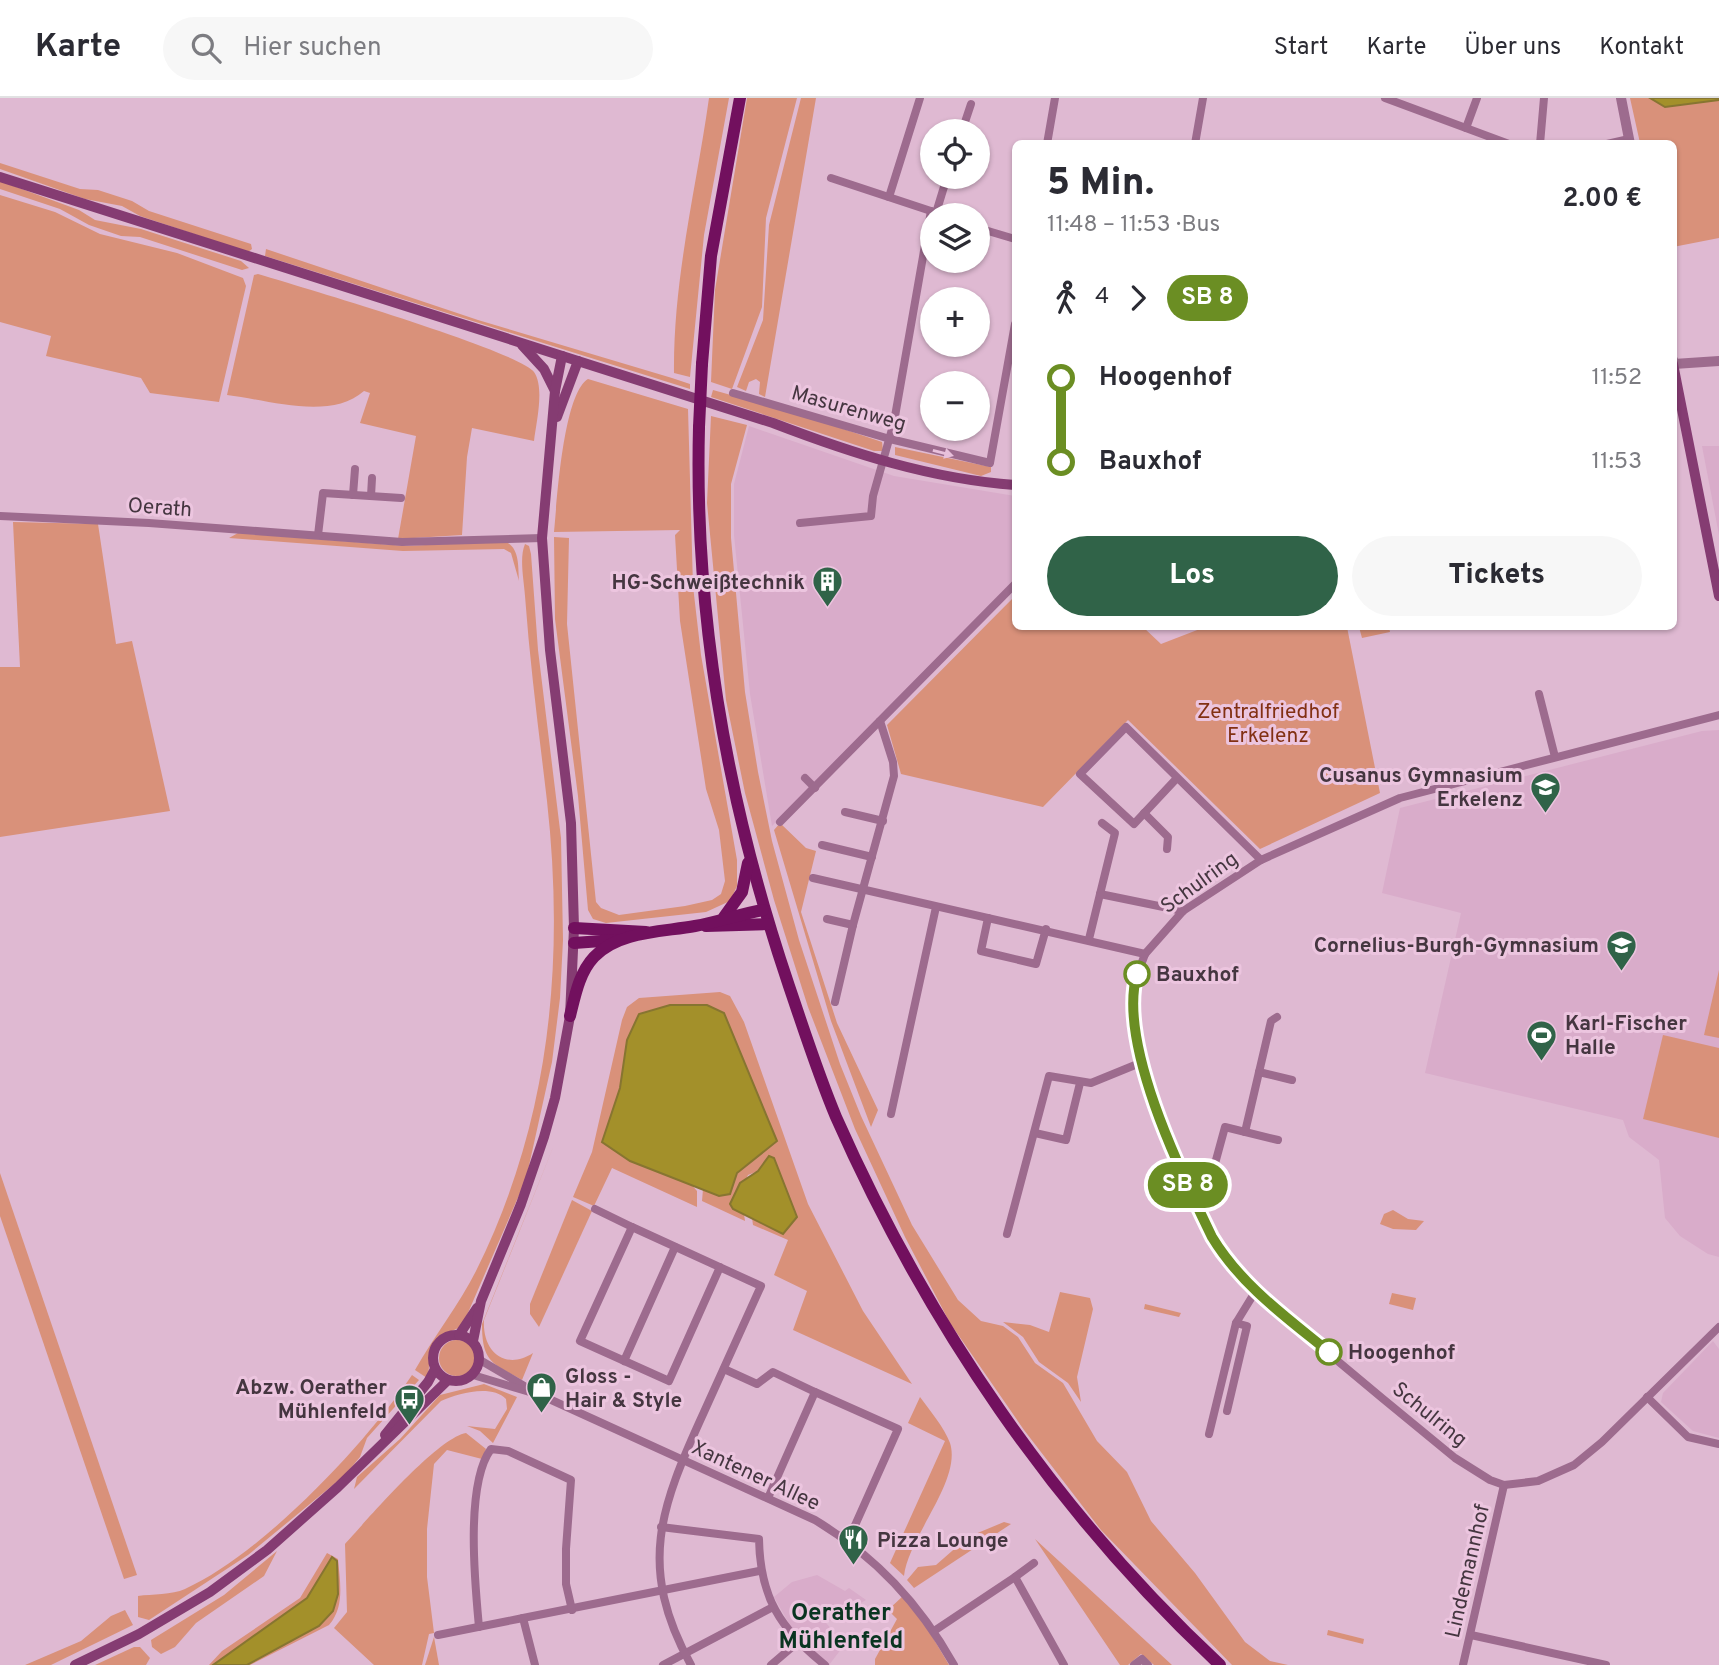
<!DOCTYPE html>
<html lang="de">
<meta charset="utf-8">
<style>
body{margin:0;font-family:Overpass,sans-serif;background:#f7f7f7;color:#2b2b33;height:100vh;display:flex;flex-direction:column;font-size:26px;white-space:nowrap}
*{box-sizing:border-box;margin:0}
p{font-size:23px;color:#7c7c81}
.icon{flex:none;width:38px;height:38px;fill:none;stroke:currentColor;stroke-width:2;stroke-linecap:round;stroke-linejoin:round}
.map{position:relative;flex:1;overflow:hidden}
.side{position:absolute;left:1012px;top:42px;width:665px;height:490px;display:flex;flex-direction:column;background:#fff;border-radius:10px;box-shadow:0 2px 5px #0004}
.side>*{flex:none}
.badge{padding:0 14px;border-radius:23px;font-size:24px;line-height:46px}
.tools{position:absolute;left:920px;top:21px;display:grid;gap:14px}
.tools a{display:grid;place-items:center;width:70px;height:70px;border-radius:50%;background:#fff;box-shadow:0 2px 5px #0004;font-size:35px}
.map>.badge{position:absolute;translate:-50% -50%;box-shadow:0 0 0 4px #fff}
.legs{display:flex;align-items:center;gap:10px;height:77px;padding:0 35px;font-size:23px}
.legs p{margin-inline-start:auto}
.overview{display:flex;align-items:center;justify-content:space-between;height:119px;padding:0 35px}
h1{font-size:38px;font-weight:800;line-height:52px}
.action{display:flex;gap:14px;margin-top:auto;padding:14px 35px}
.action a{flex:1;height:80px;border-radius:42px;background:#306348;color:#fff;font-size:28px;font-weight:800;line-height:80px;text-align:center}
.action a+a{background:#f7f7f7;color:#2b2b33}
ul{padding:0 35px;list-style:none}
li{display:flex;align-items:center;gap:24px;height:84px;font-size:26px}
li i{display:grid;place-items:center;width:10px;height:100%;margin:0 9px;background:currentColor}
li i::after{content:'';width:18px;height:18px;margin:-9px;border:5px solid;border-radius:50%;background:#fff}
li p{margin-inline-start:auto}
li:first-child i{background:linear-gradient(#0000 50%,currentColor 0)}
li:last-child i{background:linear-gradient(currentColor 50%,#0000 0)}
header{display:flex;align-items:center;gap:42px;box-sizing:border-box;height:98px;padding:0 35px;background:#fff;border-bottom:2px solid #e1e1e2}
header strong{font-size:33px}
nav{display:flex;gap:38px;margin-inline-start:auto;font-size:24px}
.search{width:490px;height:63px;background:#f7f7f7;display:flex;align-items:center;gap:18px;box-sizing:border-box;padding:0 24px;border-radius:38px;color:#7c7c81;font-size:26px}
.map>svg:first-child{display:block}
</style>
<header>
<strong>Karte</strong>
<div class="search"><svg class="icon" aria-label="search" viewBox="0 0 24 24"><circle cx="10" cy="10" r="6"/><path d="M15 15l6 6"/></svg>Hier suchen</div>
<nav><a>Start</a><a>Karte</a><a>Über uns</a><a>Kontakt</a></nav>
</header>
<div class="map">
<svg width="1719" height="1567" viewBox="0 0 1719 1567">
<rect width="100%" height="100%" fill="#dfb9d2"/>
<g fill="#d9acca">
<polygon points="749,328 894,378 1015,398 1015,480 915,585 772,728 750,596 734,437 734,386"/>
<polygon points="1702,348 1719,348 1719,437"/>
<polygon points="1719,632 1719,1159 1708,1156 1680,1138 1665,1120 1659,1062 1629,1039 1623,1022 1425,975 1461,815 1382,795 1400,710 1702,633"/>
<polygon points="1713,1243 1719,1251 1719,1340 1693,1333 1661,1304 1663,1295"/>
<polygon points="817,1477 845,1493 849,1490 866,1502 826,1525 845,1546 829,1567 791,1529 774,1499 792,1484"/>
</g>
<g fill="#d9917a">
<path d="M709,0H729L704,137L690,279L674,275C673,181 696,92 709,0Z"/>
<polygon points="747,0 797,0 766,120 762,209 732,291 711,284 715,192"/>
<polygon points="801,0 816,0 765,299 759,296 760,284 756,281 749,284 746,293 737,289 763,222 769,127"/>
<polygon points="1630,0 1719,0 1719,140 1673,149 1673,46 1640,45"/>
<polygon points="0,65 80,91 98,92 132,103 149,113 251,146 252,151 248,154 140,118 122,108 85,101 0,71"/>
<polygon points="0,83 79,112 95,122 141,131 241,163 249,170 242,172 140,139 121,138 89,127 60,111 0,91"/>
<polygon points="0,97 55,114 100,136 177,155 243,180 246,188 219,304 150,295 141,280 46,258 51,238 0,224"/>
<polygon points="266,151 478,222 672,280 690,286 690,291 265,158"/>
<path d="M258,176C298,188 519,253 534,274C545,290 536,325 534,343L472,330L467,359L462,437L398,441L416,338L360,325L370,295L364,293C330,323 269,302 227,297L254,177Z"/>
<path d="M588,281L688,311L693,488L701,557L737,762V788L730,803L706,814L606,825L593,821L588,812L578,698L555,521L554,439L569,440L567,526L596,804L601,810L619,817L685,808L712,802L721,796L725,783L719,732L706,691L680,523L675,437L680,432L554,434C557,404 563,296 588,281Z"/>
<polygon points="713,292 802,317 882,344 883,353 874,353 711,299"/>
<polygon points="711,318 747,327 731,386 731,440 745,594 758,674 772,743 799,842 840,966 861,1018 912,1127 958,1202 981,1223 1003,1228 1018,1239 1035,1265 1063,1285 1097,1343 1127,1374 1151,1423 1195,1475 1245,1544 1270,1563 1288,1567 1232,1567 1101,1432 1024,1332 950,1225 905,1139 855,1031 808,909 774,802 745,695 726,602 707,405"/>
<polygon points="895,349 991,369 991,374 981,378 895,357"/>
<polygon points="13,424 98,426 116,546 132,543 170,713 0,739 0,569 20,569"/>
<path d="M238,435L406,448L504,443C520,449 518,468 519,483L511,455L504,451L403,453L229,440Z"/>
<path d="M525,446L529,448L531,456L538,552L561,740L563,842L560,900L552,964L526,1081L464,1224C457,1236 440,1232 433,1246C427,1257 431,1269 427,1280L415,1272C434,1238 459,1207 476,1173C550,1024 565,865 547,703C539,635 530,567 525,498C524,482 519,460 525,446Z"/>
<polygon points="1015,498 1015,528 1143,529 1161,546 1205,529 1347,529 1380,695 1260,751 1128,622 1043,709 901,676 887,627"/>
<polygon points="1359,529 1389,529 1390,534 1362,540"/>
<polygon points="780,725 806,750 816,753 801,814 837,925 878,1012 871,1029 831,923 774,732"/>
<polygon points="1719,872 1719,940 1704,937"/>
<polygon points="720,894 730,898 744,924 808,1106 863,1213 912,1286 793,1232 807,1193 774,1177 788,1142 753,1127 752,1120 783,1136 769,1059 758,1073 748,1077 733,1111 744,1116 745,1123 702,1103 703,1091 719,1098 730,1096 737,1075 777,1043 724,915 627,942 620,990 602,1044 666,1077 690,1085 697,1093 697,1109 612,1070 594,1108 573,1099 592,1054 622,922 627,909 639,900"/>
<polygon points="1663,937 1719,950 1719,1040 1643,1021"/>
<path d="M554,1047L484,1222C482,1254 506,1273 533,1255L522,1282C491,1265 482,1263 482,1226Z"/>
<polygon points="0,1075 137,1477 124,1481 0,1118"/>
<polygon points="572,1102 592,1113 539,1229 530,1216 530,1206"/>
<polygon points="1393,1112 1408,1121 1424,1123 1416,1132 1393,1131 1380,1126 1384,1116"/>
<polygon points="1060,1194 1090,1200 1093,1211 1077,1279 1081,1304 1068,1285 1039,1264 1023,1239 1003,1224 1030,1227 1049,1234"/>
<polygon points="1392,1195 1416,1200 1413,1212 1389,1206"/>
<polygon points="1145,1206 1181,1215 1179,1219 1144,1211"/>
<circle cx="457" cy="1260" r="18"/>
<path d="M412,1277L419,1282L367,1340L360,1359L345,1377L248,1457L149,1522L138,1519V1498C152,1496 172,1497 185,1491C262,1456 365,1347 412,1277Z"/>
<path d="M484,1286L517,1299L493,1345L480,1333L467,1328L495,1331L507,1311L506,1301C492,1286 458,1295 441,1303L354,1391L357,1379L400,1341L440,1297Z"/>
<path d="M920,1299C930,1313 944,1329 950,1345C962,1383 908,1439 904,1478L890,1465L945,1343L908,1325Z"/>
<path d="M466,1335L486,1351L482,1361L447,1352L434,1366L427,1431V1479L434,1535L429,1536L422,1567H374L334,1530L347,1514L345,1446C367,1422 437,1340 466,1335Z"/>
<polygon points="1004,1424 1011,1426 914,1490 907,1482 918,1469 936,1467 968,1439"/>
<polygon points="1035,1441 1172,1567 1154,1567 1141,1556 1128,1567 1120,1567"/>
<polygon points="277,1453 264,1478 196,1525 175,1549 161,1556 152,1549 151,1542 224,1497"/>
<path d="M327,1455L338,1461C340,1484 345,1509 329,1527L250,1567H209L222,1553L300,1500Z"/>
<polygon points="903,1498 926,1528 949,1567 875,1567 875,1561 897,1521 888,1512"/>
<polygon points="125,1512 133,1527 51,1567 25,1567 81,1543 111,1518"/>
<polygon points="1328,1532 1364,1541 1363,1546 1327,1537"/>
<polygon points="434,1539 439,1567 425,1567"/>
<polygon points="134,1549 140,1549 150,1560 146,1567 95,1567"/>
</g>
<g fill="#a3902a" stroke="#877531" stroke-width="2">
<polygon points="1650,0 1719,0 1719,2 1665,9"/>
<polygon points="670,907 707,907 724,915 777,1043 737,1075 730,1096 719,1098 630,1063 602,1044 620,990 627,942 639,916"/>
<polygon points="769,1058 774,1060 797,1119 783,1136 733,1111 730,1106 740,1085 758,1073"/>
<polygon points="332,1459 337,1463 338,1496 333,1513 319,1528 247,1567 213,1567 307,1500"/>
</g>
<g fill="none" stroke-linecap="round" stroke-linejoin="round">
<g stroke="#9d6b8e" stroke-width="8">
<polyline points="1385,0 1509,46"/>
<polyline points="1466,30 1477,0"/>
<polyline points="962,33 971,6"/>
<polyline points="1047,46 1055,0"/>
<polyline points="1195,46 1203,0"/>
<polyline points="1540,46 1544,0"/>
<polyline points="1607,46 1629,41"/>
<polyline points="831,80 943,117"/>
<polyline points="889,99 920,0"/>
<polyline points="936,115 947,79"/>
<polyline points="978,130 1015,141"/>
<polyline points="733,295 890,341 990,365 1015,226"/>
<polyline points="353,397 355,371"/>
<polyline points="371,398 372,380"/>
<polyline points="0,418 149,425 402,444 542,440"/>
<polyline points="800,425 871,418 873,398 894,324 931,113"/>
<polyline points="318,437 323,395 401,400"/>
<polyline points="1539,596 1555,659"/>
<polyline points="1719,617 1400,700 1261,762 1183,813 1145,856 1131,894 1133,931 1140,965 1198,1110 1226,1161 1255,1194 1382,1300 1455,1360 1490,1382 1504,1387 1538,1383 1574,1367 1602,1344 1719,1229"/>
<polyline points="805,680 815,690"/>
<polyline points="1177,680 1134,726 1080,676 1126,629 1261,762"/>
<polyline points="845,714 883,723"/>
<polyline points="1144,715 1168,739 1167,751"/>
<polyline points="780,724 1015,486"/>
<polyline points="822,747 872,759"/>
<polyline points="813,780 1145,856"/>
<polyline points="1100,796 1183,813"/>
<polyline points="988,820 981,853 1036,866 1046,831"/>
<polyline points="827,821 853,827"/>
<polyline points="1089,841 1115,735 1102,725"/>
<polyline points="835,904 853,827 894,678 893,664 880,623"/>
<polyline points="1259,974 1292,982"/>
<polyline points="891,1016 936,809"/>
<polyline points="1245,1034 1271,923 1277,919"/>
<polyline points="1035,1035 1066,1042 1080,985"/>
<polyline points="1190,1091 1213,1073 1225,1029 1278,1042"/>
<polyline points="595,1111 632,1129"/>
<polyline points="1007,1136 1049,978 1091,985 1140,965"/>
<path d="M480,1262L536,1295L815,1422C876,1459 919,1505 954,1567"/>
<polyline points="624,1263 675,1149"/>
<polyline points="724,1271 757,1286 773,1274 815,1294"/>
<polyline points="473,1277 533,1295"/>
<polyline points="1647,1299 1688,1339 1719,1346"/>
<polyline points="1227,1313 1247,1228 1236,1225"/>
<polyline points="1209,1336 1236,1225 1255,1194"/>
<polyline points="768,1400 815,1294 898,1331 848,1443"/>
<path d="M661,1429L759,1441C760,1499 780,1531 825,1567"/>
<polyline points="1015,1479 1034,1465"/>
<polyline points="523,1520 759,1473"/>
<path d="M479,1529C475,1486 465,1386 491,1351L508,1353L571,1382L566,1451V1486L572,1512"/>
<polyline points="934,1533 1015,1479 1064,1567"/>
<polyline points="438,1537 523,1520 535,1567"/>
<polyline points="1471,1537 1606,1567"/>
<polyline points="663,1567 773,1509"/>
<path d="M691,1567C637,1469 660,1410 704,1314C723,1272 742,1230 761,1188L632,1129L580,1243L669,1283L720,1169"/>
<polyline points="771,1567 798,1544"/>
<polyline points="1134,1567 1142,1561 1148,1567"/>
<polyline points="1463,1567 1504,1387"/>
</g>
<g stroke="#9d6b8e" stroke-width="10">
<polyline points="1621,0 1630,46"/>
<polyline points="1673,262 1674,266 1719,263"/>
</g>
<g stroke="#853c72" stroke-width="10">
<path d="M0,79L773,325C851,355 931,381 1015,387"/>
<polyline points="522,247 544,271 555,293"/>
<polyline points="1673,266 1719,498"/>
<polyline points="557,319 578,263"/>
<circle cx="456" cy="1260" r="23"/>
<polyline points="459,1237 477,1210"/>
<polyline points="473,1243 481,1203 521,1106 544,1039 555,1000 570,918 574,830 571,725 550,552 542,440 555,293 562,258"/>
<polyline points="385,1337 428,1284 435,1271"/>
<polyline points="75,1567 139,1536 210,1494 267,1452 338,1389 448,1282"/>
</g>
<g stroke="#72105e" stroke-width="12">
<polyline points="702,266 711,158 740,0"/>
<path d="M699,329C694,520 728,708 789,888C804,932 818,976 836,1019C927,1225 1055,1413 1220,1567"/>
<polyline points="724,819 742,794 748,765"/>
<polyline points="706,828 768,826"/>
<polyline points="574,830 646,834"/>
<polyline points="574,845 615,842"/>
<path d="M570,918C575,898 579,875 594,859C618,833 663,834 695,828C718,824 740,816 763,812"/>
</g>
<polyline stroke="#72105e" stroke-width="12" points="699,329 702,266"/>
</g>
<defs><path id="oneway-solid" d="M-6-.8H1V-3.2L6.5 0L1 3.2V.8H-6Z" transform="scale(1.75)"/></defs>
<use fill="#e8c0db" href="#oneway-solid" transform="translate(943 355) rotate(15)"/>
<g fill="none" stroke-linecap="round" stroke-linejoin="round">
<defs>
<path id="line-1" d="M1137,876C1117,944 1181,1075 1212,1139C1241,1187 1286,1219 1329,1254"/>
</defs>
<use href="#line-1" stroke="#fff" stroke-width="16"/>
<use href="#line-1" stroke="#6b8e23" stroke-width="10"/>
</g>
<defs>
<symbol id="building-pin" viewBox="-11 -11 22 30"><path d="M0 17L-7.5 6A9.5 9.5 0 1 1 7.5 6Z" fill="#306348" stroke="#ecc5df"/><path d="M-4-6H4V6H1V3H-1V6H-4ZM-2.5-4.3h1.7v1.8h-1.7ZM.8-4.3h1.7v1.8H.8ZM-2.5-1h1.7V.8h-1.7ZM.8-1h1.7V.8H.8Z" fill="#fff"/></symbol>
<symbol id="school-pin" viewBox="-11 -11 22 30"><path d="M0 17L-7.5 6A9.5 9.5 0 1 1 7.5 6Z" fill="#306348" stroke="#ecc5df"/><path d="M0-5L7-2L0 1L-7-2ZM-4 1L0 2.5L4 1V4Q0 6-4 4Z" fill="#fff"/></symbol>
<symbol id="stadium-pin" viewBox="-11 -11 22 30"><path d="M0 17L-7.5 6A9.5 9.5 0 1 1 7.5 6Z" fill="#306348" stroke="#ecc5df"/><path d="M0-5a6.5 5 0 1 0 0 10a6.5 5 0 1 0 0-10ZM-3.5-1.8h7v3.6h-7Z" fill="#fff"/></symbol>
<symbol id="shop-pin" viewBox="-11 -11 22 30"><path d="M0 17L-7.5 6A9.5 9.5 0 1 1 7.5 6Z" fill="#306348" stroke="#ecc5df"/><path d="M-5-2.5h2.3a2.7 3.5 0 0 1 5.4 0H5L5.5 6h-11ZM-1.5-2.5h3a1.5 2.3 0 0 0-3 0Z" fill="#fff"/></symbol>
<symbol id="bus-pin" viewBox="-11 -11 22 30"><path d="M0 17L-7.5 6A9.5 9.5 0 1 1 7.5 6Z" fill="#306348" stroke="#ecc5df"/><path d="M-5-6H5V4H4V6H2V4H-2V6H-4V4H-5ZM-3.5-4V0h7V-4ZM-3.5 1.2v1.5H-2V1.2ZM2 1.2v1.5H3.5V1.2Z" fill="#fff"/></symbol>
<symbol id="restaurant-pin" viewBox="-11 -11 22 30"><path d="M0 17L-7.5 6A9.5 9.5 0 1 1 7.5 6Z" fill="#306348" stroke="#ecc5df"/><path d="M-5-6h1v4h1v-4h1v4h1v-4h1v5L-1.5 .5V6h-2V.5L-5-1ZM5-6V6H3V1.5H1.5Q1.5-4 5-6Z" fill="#fff"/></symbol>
</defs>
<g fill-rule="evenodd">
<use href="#building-pin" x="810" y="466" width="35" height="47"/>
<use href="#school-pin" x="1528" y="672" width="35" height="47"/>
<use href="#school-pin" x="1604" y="830" width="35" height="47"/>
<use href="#stadium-pin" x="1524" y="920" width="35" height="47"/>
<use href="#shop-pin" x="524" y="1272" width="35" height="47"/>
<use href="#bus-pin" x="392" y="1284" width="35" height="47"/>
<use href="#restaurant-pin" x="836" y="1424" width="35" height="47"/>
</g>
<g fill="#fff" stroke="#6b8e23" stroke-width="3.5">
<circle cx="1137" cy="876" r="12"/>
<circle cx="1329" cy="1254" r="12"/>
</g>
<g text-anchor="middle" stroke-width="6" stroke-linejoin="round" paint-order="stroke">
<g font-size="21" fill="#453640" stroke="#ecc5df">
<text transform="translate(849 310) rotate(16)" y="7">Masurenweg</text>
<text transform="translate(160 409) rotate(4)" y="7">Oerath</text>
<text transform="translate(1199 784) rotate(-36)" y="7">Schulring</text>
<text transform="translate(1430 1316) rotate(39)" y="7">Schulring</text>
<text transform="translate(756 1377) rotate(25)" y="7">Xantener Allee</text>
<text transform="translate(1467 1473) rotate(-77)" y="7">Lindemannhof</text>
</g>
<g font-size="21" font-weight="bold" fill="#453640" stroke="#ecc5df" text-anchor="end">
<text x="805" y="491">HG-Schweißtechnik</text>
<text x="1523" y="684">Cusanus Gymnasium<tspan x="1523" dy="24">Erkelenz</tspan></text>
<text x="1599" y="854">Cornelius-Burgh-Gymnasium</text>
<text x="1565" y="932" text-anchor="start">Karl-Fischer<tspan x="1565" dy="24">Halle</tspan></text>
<text x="565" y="1285" text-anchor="start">Gloss -<tspan x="565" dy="24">Hair &amp; Style</tspan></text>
<text x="387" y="1296">Abzw. Oerather<tspan x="387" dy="24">Mühlenfeld</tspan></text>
<text x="877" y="1449" text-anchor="start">Pizza Lounge</text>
</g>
<g font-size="21" fill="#823013" stroke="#ecc5df">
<text x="1268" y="620">Zentralfriedhof<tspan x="1268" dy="24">Erkelenz</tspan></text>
</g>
<g font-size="21" font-weight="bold" fill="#453640" stroke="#ecc5df" text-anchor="start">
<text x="1156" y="883">Bauxhof</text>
<text x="1348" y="1261">Hoogenhof</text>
</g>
<g font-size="24" font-weight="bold" fill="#0a3521" stroke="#ecc5df">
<text x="841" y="1522">Oerather<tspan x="841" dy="28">Mühlenfeld</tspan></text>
</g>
</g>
</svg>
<div class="tools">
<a><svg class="icon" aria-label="locate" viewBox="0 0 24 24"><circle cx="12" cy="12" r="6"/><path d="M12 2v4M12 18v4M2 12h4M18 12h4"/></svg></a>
<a><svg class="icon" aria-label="layers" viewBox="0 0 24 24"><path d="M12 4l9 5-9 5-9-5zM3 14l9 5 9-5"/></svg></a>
<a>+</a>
<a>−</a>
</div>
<b class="badge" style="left:1188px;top:1087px;background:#6b8e23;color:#fff">SB 8</b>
<section class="side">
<div class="overview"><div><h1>5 Min.</h1><p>11:48 – 11:53 · Bus</p></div><b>2.00 €</b></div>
<div class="legs"><svg class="icon" aria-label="walk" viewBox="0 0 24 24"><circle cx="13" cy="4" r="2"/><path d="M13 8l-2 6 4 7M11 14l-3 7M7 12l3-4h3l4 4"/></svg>4<svg class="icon" aria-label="forward" viewBox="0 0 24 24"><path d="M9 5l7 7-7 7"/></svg><b class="badge" style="background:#6b8e23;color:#fff">SB 8</b></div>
<ul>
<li><i style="color:#6b8e23"></i><b>Hoogenhof</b><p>11:52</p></li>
<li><i style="color:#6b8e23"></i><b>Bauxhof</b><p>11:53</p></li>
</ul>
<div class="action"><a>Los</a><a>Tickets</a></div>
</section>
</div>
